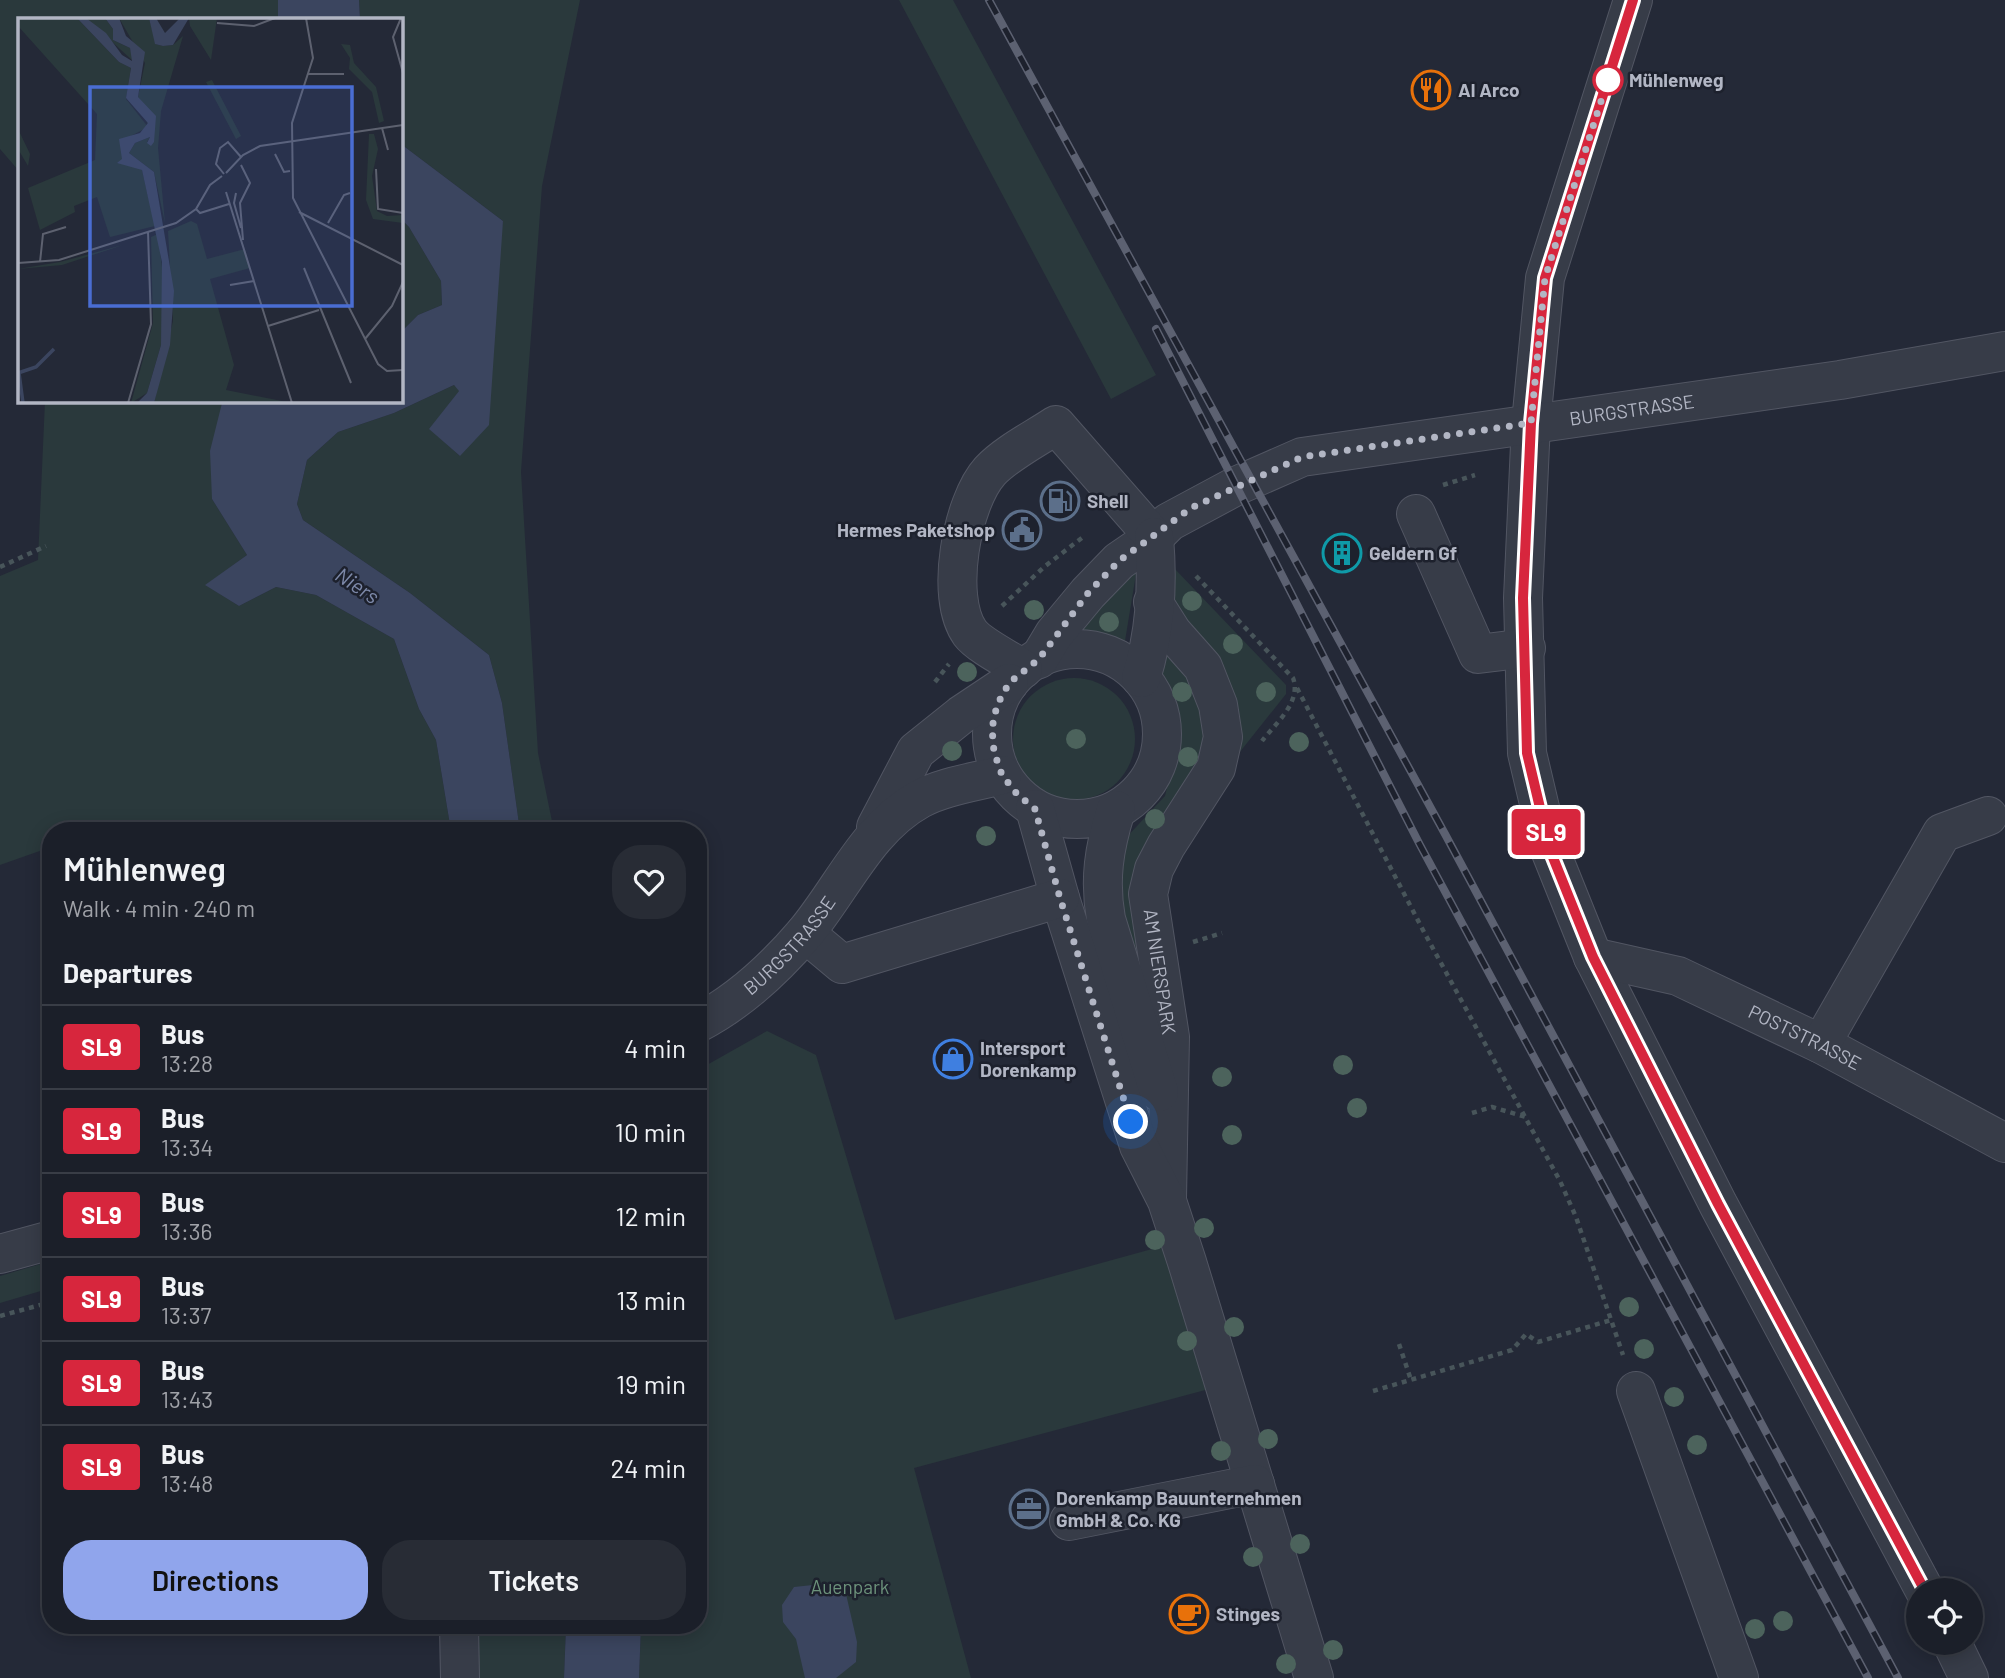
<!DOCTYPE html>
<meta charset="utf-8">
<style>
body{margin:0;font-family:Barlow,sans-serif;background:#282c35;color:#f1f3f6;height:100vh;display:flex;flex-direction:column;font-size:26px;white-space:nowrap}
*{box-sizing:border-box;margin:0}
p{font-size:23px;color:#a0a2a8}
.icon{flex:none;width:38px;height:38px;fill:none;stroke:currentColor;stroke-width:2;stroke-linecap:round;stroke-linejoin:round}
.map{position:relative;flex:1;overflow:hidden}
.drawer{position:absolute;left:42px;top:822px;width:665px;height:812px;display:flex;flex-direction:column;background:#1b1f29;border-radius:28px;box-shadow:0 4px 18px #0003,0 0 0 2px #393d46}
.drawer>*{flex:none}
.badge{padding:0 14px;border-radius:5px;font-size:24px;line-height:46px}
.tools{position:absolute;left:1906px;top:1578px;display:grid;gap:14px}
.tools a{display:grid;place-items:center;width:77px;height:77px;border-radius:50%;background:#1b1f29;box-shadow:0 4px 18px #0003,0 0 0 2px #393d46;font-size:35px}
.you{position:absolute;width:35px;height:35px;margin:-18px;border:5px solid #fff;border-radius:50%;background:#1a73e8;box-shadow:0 0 0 10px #1a73e833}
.map>.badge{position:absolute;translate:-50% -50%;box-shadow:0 0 0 4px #fff}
h2{padding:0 21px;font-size:26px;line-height:63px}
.round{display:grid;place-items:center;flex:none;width:74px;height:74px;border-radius:28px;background:#282c35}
.headline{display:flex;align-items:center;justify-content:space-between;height:119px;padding:0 21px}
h1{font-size:33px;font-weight:600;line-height:52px}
.action{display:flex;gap:14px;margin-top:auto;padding:14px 21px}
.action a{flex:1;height:80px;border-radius:28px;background:#90a5ec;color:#111;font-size:28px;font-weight:600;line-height:80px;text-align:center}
.action a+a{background:#282c35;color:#f1f3f6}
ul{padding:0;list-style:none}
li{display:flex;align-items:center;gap:21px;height:84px;padding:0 21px;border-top:2px solid #393d46}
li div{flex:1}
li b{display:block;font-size:26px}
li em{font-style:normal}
li .badge{min-width:77px;font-weight:700;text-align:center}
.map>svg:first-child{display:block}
</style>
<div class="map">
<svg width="2005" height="1678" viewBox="0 0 2005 1678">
<rect width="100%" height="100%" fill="#242937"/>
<g fill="#2a393c">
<polygon points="0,0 278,0 278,19 19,19 19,171 0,149"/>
<polygon points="359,0 580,0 542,186 521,472 538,753 554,831 520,831 502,703 489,655 410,593 303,520 297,504 307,460 338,432 394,413 454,385 460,390 430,429 460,456 503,221 401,144 401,19 360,19"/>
<polygon points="899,0 953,0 1156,375 1111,399"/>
<polygon points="401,219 409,227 441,281 442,305 418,315 401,332"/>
<polygon points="45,401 233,401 222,403 212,499 247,555 206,585 239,606 276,587 316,595 394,639 419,709 436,740 451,831 51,831 51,847 0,865 0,576 38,560"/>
<polygon points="1132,566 1137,568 1124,647 1077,636"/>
<polygon points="1174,568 1286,685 1286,694 1228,767 1238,705 1193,628 1174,605"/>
<polygon points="1155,642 1180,655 1208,732 1197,776 1135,867 1130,903 1156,998 1111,902 1124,840 1165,796 1178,743 1172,704 1153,675"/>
<circle cx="1074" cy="739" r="61"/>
<polygon points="767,1031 816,1055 895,1320 1181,1241 1224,1385 914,1468 971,1678 639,1678 641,1626 698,1626 698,1070"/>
<polygon points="51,1261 51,1288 0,1303 0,1276"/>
<polygon points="474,1626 566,1626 564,1678 475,1678"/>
</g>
<g fill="#3b455f">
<polygon points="278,0 359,0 360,19 278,19"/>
<polygon points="401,144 503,221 489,425 460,456 429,429 459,391 454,385 394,413 338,432 307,460 297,504 303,520 410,593 489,655 502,703 520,831 451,831 436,740 419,709 394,639 316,595 276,587 239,606 205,585 247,555 212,499 210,451 222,403 401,401 401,332 418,315 442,305 441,281 409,227 401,219"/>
<polygon points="822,1584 846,1594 857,1642 856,1662 836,1678 805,1678 796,1639 783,1622 782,1605 794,1587"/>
<polygon points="566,1626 641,1626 639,1678 564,1678"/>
</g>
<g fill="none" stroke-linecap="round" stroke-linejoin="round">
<defs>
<g id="minor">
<polyline points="1633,0 1545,278 1531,423 1523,598 1527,753 1550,850 1593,957 1718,1204 1925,1591"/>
<polyline points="1416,514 1478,654 1526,648"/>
<path id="s1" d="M1153,602L1172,632L1203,667L1218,705L1223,737L1216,768L1166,846L1154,869L1148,894L1170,1037L1167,1198"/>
<circle cx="1077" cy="734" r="85"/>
<path id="s2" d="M1039,659L1054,634L1088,593L1119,561L1154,537L1169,522L1236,486L1302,457L1840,380L2005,351"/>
<path d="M1023,669C1009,660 979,645 970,633C944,597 962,502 990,471C1007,453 1035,439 1056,425L1154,537"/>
<path d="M1141,678C1155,634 1158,583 1154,537"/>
<polyline points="1035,809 1060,898 1139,1146 1167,1201 1187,1262 1314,1678"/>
<path d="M1116,810C1104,848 1099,880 1106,919L1159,1092"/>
<polyline points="876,827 916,751 961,715 1009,683"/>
<polyline points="805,933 842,964 1060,898"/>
<path id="s3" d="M1593,957L1678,976L1821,1044L2005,1143"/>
<path id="s4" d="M698,1023C738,1002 776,967 805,933C842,889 867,828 920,799C944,786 976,782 1002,775"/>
<polyline points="1821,1044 1942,833 1988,816"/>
<polyline points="0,1254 51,1240"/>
<polyline points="1636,1391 1739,1678"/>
<polyline points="1069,1521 1255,1484"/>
<polyline points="459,1626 460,1678"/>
<polyline points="1952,1643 1969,1678"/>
</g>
</defs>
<use href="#minor" stroke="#525663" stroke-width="40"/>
<g stroke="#48555a" stroke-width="4.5" stroke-dasharray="5 5" stroke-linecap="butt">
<polyline points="1443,485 1475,475"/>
<polyline points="0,567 46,546"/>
<path d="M1196,576L1293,678C1302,702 1275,724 1262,741"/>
<polyline points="1002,606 1044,567 1083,537"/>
<polyline points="935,682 949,664"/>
<polyline points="1297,688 1424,932 1560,1181 1576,1217 1623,1355"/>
<polyline points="1193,942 1222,933"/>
<polyline points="1472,1113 1492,1107 1526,1117"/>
<polyline points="0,1316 51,1302"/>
<polyline points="1399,1344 1411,1380"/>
<polyline points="1373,1391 1512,1350 1526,1334 1538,1342 1611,1320"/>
</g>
<use href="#minor" stroke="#373c48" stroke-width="38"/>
<defs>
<g id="rail">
<polyline points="989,0 1445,834 1898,1678"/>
<polyline points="1156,329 1420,845 1868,1678"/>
</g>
</defs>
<use href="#rail" stroke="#5c6171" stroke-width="8"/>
<use href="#rail" stroke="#1d212d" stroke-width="5" stroke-dasharray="16" stroke-linecap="butt"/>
</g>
<g fill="#4c635c">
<circle cx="1192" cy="601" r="10"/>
<circle cx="1034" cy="610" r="10"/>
<circle cx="1109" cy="622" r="10"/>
<circle cx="1233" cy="644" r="10"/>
<circle cx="967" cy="672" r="10"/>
<circle cx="1182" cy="692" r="10"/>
<circle cx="1266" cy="692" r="10"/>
<circle cx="1076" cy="739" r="10"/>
<circle cx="1299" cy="742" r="10"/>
<circle cx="952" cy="751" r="10"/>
<circle cx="1188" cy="757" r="10"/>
<circle cx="1155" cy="819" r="10"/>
<circle cx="986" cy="836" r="10"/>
<circle cx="1343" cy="1065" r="10"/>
<circle cx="1222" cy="1077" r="10"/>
<circle cx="1357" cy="1108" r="10"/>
<circle cx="1232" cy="1135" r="10"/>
<circle cx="1204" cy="1228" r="10"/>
<circle cx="1155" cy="1240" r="10"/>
<circle cx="1629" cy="1307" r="10"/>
<circle cx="1234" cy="1327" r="10"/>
<circle cx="1187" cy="1341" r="10"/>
<circle cx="1644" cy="1349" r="10"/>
<circle cx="1674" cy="1397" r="10"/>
<circle cx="1268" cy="1439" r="10"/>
<circle cx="1697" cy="1445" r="10"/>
<circle cx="1221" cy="1451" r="10"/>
<circle cx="1300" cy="1544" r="10"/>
<circle cx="1253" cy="1557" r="10"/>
<circle cx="1783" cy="1621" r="10"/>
<circle cx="1755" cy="1629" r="10"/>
<circle cx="1333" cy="1650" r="10"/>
<circle cx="1286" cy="1664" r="10"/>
</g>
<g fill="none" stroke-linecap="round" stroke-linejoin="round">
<defs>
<polyline id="line" points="1633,0 1545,278 1531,423 1523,598 1527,753 1550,850 1593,957 1718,1204 1925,1591"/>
</defs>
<use href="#line" stroke="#fff" stroke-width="16"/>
<use href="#line" stroke="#d7263d" stroke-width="10"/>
<polyline stroke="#b2b6c4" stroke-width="7" stroke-dasharray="0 12.6" points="1131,1122 1060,898 1035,809 1017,794 1002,775 994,752 992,728 997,705 1009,683 1039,659 1088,593 1119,561 1191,508 1302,457 1531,423 1545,278 1609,76 1608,80"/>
</g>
<defs>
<symbol id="restaurant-ring" viewBox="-11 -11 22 22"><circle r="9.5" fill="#1d212d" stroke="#e8710a" stroke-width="1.5"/><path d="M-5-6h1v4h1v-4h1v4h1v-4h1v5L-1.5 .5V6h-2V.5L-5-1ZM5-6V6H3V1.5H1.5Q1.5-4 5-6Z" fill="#e8710a"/></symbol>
<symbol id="fuel-ring" viewBox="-11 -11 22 22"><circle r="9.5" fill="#1d212d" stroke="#5c6f8a" stroke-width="1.5"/><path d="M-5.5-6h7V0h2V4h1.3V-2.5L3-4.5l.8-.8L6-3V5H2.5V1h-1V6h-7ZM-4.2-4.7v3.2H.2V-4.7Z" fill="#5c6f8a"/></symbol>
<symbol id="civic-ring" viewBox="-11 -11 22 22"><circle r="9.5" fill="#1d212d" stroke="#5c6f8a" stroke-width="1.5"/><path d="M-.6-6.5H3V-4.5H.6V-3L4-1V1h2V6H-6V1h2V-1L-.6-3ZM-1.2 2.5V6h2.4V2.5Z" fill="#5c6f8a"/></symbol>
<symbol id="building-ring" viewBox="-11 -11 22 22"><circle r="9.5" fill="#1d212d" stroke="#0f9aa8" stroke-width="1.5"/><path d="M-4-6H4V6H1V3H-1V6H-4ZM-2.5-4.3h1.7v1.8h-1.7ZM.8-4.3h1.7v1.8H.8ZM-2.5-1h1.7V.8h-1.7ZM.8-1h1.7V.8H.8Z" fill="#0f9aa8"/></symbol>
<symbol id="shop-ring" viewBox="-11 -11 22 22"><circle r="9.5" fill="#1d212d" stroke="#3f7fe0" stroke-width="1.5"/><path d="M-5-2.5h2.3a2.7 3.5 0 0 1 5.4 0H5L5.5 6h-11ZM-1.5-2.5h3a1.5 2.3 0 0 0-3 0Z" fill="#3f7fe0"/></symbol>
<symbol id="office-ring" viewBox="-11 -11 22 22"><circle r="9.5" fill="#1d212d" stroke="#5c6f8a" stroke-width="1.5"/><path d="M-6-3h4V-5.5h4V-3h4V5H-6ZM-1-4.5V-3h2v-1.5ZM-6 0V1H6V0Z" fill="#5c6f8a"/></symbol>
<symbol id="cafe-ring" viewBox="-11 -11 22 22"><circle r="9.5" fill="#1d212d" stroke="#e8710a" stroke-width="1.5"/><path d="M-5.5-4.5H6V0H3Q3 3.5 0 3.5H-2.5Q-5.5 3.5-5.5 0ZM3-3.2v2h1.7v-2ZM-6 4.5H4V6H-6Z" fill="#e8710a"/></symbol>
</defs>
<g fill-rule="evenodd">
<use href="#restaurant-ring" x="1409" y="68" width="44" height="44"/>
<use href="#fuel-ring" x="1038" y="479" width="44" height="44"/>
<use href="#civic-ring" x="1000" y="508" width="44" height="44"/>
<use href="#building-ring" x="1320" y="531" width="44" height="44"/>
<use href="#shop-ring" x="931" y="1037" width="44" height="44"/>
<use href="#office-ring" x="1007" y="1487" width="44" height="44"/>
<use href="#cafe-ring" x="1167" y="1592" width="44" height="44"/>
</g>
<circle fill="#fff" stroke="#d7263d" stroke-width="3.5" cx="1608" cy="80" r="14"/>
<g text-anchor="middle" stroke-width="5" stroke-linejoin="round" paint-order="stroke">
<g font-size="19" font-weight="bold" fill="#b2b6c4" stroke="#1d212d" text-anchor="start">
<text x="1629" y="87">Mühlenweg</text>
</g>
<g font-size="19" font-weight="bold" fill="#b2b6c4" stroke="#1d212d" text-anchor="start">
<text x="1458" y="97">Al Arco</text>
<text x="1087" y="508">Shell</text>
<text x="995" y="537" text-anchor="end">Hermes Paketshop</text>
<text x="1369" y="560">Geldern Gf</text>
<text x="980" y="1055">Intersport<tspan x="980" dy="22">Dorenkamp</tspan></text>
<text x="1056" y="1505">Dorenkamp Bauunternehmen<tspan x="1056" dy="22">GmbH &amp; Co. KG</tspan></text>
<text x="1216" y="1621">Stinges</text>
</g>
<g font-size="19" fill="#b2b6c4" stroke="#1d212d">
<text dy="7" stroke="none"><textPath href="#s2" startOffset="672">BURGSTRASSE</textPath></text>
<text dy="7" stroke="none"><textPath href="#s4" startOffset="121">BURGSTRASSE</textPath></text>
<text dy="7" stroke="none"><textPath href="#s1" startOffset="410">AM NIERSPARK</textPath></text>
<text dy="7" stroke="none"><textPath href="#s3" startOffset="228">POSTSTRASSE</textPath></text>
</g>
<g font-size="19" fill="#6c927b" stroke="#1d212d">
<text x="850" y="1594">Auenpark</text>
</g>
<g font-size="21" font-style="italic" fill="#7d89a9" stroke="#1d212d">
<text transform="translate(357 586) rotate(34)" y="7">Niers</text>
</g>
</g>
<g transform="translate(18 18)">
<rect width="385" height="385" fill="#242937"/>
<path d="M0,0H59L101,44L113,50L108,81L130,109L109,120L108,145L124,152L137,208L92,219L79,179L56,188L57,194L22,212L10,170L77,142L79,96L0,8ZM68,0H87L95,11V22L112,30L115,43ZM101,0H131L138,26L145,28L155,27L165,18L143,93L140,130L147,205L136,154L111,135L117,125L132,119L129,124H136L120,79L127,45ZM171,0H199L193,42L172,8ZM323,26L332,27L336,45L358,69L366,103L361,105L354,74L331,51L332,40ZM194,62L223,118L218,121L188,64ZM0,111L12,136L10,148L0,131ZM351,116H356L360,131L354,158L359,193L369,198L385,197V205L355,201L348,182ZM173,203L179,206L189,241L227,231L232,250L192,261L216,347L208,372L274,385H136L155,303L150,213ZM140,216L147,274L143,327L129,375L113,385L135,305L133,219ZM105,227L44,247L0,251L42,244Z" fill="#2a393c"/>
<path d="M59,0H68L88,15L104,37L114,43L112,30L95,22V11L87,0H101L108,18L127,34L120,79L138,98L136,124L133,128L129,125L132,119L117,125L111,135L136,154L156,273L152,327L136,385H119L129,375L143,327L144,244L124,152L99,145L104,141L101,121L122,115L130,105L108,80L113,50L101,44ZM131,0H138L147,15L162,0H171L155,27L145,28L137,26Z" fill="#3b455f"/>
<path fill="none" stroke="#3b455f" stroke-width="3.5" d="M0,355L18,349L36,331M1,355L5,385"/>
<path fill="none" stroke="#5d616f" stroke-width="2" d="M288,0L295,40L274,105L275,180L360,346L369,353L385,352M383,0L375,19L385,55M199,5L236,8L257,0M290,56H326M364,110L370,132M257,136L266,154L272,153M223,147L232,165L222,185L225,222M358,151L360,191L385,195M208,155L225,137L242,128L385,107M206,156L198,146L202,130L210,124L223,139M208,174L274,385M218,175L216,185L223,210M178,191L182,195L211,186M281,194L385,247M310,205L326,177L332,175M22,244L25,216L48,209M0,245L41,242L158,205L178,191L192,167L204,158M286,250L333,365M212,267L236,263M250,308L301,292M347,321L374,288L385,264M110,385L133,306L130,214"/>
<path fill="#4a6dd2" fill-opacity="0.15" stroke="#4a6dd2" stroke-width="3.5" d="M72,69H334V288H72Z"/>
<rect width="385" height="385" fill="none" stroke="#b2b6c4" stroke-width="3.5"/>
</g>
</svg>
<div class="tools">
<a><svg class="icon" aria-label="locate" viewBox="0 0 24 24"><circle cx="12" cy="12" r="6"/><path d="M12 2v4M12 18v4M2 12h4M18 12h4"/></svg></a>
</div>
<div class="you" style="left:1131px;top:1122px"></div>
<b class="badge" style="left:1546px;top:832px;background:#d7263d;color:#fff">SL9</b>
<section class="drawer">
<div class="headline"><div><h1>Mühlenweg</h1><p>Walk · 4 min · 240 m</p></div><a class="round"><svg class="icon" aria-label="heart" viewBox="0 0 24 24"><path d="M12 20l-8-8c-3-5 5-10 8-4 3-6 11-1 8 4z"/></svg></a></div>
<h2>Departures</h2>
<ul>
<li><span class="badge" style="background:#d7263d;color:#fff">SL9</span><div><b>Bus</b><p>13:28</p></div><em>4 min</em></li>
<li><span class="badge" style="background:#d7263d;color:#fff">SL9</span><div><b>Bus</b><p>13:34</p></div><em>10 min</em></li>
<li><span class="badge" style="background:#d7263d;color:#fff">SL9</span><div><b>Bus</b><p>13:36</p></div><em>12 min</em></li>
<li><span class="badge" style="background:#d7263d;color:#fff">SL9</span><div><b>Bus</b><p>13:37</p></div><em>13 min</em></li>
<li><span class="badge" style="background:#d7263d;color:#fff">SL9</span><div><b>Bus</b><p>13:43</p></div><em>19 min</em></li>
<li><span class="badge" style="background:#d7263d;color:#fff">SL9</span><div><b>Bus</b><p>13:48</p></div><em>24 min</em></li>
</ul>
<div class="action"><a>Directions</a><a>Tickets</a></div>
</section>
</div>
